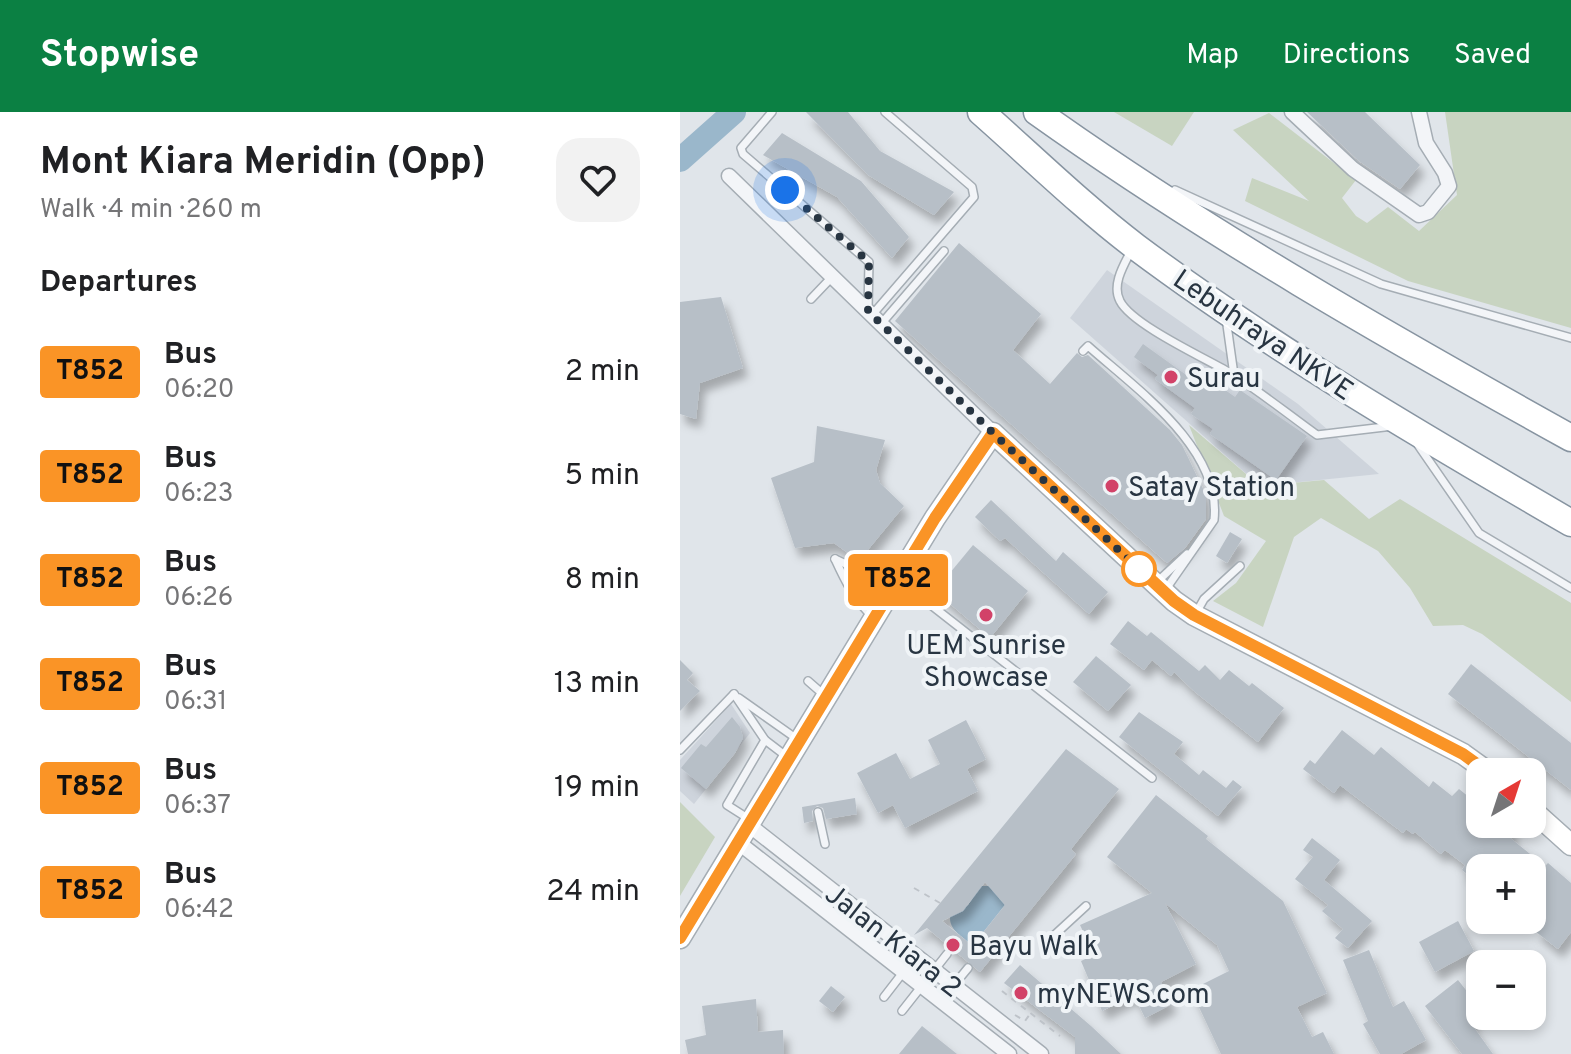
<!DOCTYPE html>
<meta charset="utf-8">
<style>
body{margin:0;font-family:Overpass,sans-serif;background:#f2f2f2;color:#202124;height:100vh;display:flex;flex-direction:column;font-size:30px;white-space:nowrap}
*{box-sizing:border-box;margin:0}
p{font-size:26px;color:#757577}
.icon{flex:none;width:44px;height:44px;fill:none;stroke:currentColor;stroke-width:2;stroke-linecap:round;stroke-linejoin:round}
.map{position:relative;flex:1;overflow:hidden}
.panel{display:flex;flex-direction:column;background:#fff;width:680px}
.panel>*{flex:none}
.badge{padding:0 16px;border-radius:6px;font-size:28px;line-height:52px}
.needle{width:52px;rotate:39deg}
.fabs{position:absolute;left:786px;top:646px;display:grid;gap:16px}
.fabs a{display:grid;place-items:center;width:80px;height:80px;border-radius:16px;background:#fff;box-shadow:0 4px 12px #0003;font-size:40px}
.you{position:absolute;width:40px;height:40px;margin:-20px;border:6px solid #fff;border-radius:50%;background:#1a73e8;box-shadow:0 0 0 12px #1a73e833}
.map>.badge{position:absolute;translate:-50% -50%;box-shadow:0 0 0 4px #fff}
h2{padding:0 40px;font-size:30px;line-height:72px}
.round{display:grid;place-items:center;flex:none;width:84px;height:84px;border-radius:24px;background:#f2f2f2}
.summary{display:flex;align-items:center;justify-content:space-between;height:136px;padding:0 40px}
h1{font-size:38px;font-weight:700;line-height:60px}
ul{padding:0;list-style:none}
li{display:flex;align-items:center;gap:24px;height:104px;padding:0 40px}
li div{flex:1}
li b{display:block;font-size:30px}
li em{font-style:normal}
li .badge{min-width:88px;font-weight:700;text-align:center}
header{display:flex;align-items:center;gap:48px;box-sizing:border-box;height:112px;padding:0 40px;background:#0b8043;color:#fff}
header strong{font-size:38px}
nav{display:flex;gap:44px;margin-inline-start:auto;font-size:28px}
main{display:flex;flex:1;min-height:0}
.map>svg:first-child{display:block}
</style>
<header>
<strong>Stopwise</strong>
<nav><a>Map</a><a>Directions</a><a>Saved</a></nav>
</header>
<main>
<section class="panel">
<div class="summary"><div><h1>Mont Kiara Meridin (Opp)</h1><p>Walk · 4 min · 260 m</p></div><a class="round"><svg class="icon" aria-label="heart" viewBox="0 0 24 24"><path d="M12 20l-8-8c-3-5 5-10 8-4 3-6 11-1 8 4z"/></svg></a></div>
<h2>Departures</h2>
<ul>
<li><span class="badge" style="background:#fa9426;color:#111">T852</span><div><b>Bus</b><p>06:20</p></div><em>2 min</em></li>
<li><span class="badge" style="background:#fa9426;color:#111">T852</span><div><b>Bus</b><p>06:23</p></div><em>5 min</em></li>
<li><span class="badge" style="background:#fa9426;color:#111">T852</span><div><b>Bus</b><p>06:26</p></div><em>8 min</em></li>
<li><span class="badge" style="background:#fa9426;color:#111">T852</span><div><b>Bus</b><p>06:31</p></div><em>13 min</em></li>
<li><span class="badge" style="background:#fa9426;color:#111">T852</span><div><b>Bus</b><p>06:37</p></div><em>19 min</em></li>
<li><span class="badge" style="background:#fa9426;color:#111">T852</span><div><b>Bus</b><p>06:42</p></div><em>24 min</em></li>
</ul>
</section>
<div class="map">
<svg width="891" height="942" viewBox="0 0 891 942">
<defs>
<filter id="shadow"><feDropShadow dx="5" dy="9" stdDeviation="4" flood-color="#0004"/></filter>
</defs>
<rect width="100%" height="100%" fill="#e0e5ea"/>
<g fill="#ced4dc">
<polygon points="427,158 618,292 699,362 580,374 390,206"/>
<polygon points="51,592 70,621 14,692 0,679 0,648"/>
</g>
<g fill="#c8d4c1">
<polygon points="434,0 514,0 492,34"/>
<polygon points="765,0 891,0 891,216 728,169 565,89 572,66 629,89 553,18 589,1 676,68 662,86 676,104 687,111 708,95 739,119 777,83"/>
<polygon points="509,313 580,374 644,368 689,407 720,387 891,491 891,590 802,522 783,513 753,514 730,476 698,439 641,406 614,425 583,515 533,489 556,471 586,429 544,404"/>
<polygon points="0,690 35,725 0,784"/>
</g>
<path fill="#9ab7cb" d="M301,774H309L325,793L297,828L288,830C278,821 269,817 270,803L288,793Z"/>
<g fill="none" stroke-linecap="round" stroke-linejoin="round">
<polyline stroke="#9ab7cb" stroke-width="24" points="0,48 54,0"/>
</g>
<g fill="#b7bfc7" fill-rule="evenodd" filter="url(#shadow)">
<polygon points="126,0 168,0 200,39 274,80 254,103 188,63"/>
<polygon points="627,0 685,0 740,53 720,77 679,49"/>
<polygon points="102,21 181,69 229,125 212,146 157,85 83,43"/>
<polygon points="279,131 361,202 333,238 370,272 397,241 402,245 408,243 490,318 502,333 526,383 526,407 505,436 487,451 215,209"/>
<polygon points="41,185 63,256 20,271 16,307 0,302 0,190"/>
<polygon points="463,232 509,265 515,257 555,285 560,278 627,324 596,368 530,322 533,317 511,302 515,296 475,267 478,263 454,245"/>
<polygon points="137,314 205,328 196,358 200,371 224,394 182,445 168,441 154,431 115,436 91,366 134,350"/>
<polygon points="311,388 376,449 383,440 428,480 409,502 325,426 320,429 295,405"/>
<polygon points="550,420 562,427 547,451 536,444"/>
<polygon points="293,433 348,479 310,526 255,479"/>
<polygon points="448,509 467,524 471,520 519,559 525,553 540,568 549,558 569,574 572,571 604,596 578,630 515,580 494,560 491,564 472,548 464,558 430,532"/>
<polygon points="416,544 451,573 428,599 393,570"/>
<polygon points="0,548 13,561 7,568 20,579 0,599"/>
<polygon points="791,552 891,631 891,678 768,582"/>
<polygon points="459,600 503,630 494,642 519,663 523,658 546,676 553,668 562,675 538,704 439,625"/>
<polygon points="52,605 60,615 63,626 55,641 26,677 1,656 21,632 26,635"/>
<polygon points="286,608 306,647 287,657 298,679 225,716 213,693 198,701 177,661 216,641 230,667 260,652 248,628"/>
<polygon points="662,618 694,643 701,635 749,675 753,669 772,684 779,677 800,694 786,712 827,712 835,718 829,725 865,754 868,751 891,771 891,820 878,837 855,819 863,809 852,799 852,756 819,756 811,750 806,756 800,756 800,772 782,758 785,753 765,738 761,742 735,720 733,722 726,717 723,721 660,673 654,681 623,657 630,648 635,652"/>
<path d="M386,637L439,677L391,737L396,742L300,860L247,816L234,823ZM305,770L325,793L297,828L288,830L262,809L283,799Z"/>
<polygon points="476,683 528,724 526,727 603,789 647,881 617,895 632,925 643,920 654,942 541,942 511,878 549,859 537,833 485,791 516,852 481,870 492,892 465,906 454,883 422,899 401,849 414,843 400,813 472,781 427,745"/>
<polygon points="175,686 177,702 146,707 143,696 137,694 132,699 133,709 124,711 122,695"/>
<polygon points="632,726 660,748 644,768 692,809 668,836 655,826 663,817 642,799 648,793 615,767 633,745 623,738"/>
<polygon points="778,809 794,839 755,860 739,830"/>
<polygon points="689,838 713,895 724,889 746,928 721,942 700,942 683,912 688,909 663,848"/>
<polygon points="340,853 411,914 441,942 395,942 395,925 324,871"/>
<polygon points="778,868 800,896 800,902 790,910 813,942 782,942 745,894"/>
<polygon points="151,874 165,885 153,900 139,889"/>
<polygon points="76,887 78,920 103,918 104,942 8,942 5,928 26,923 22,894"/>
<polygon points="242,914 277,942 219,942"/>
</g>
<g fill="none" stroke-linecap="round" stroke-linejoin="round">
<defs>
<g id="service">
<polyline points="92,0 61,36 63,42 189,150 188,197"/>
<polyline points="495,78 701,172 891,226"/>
<path d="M452,137C445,151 431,172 440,189C452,213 527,247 552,262C582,281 609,303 637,323L713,314"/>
<polyline points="131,187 152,165"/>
<polyline points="192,203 294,85 292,75 205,0"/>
<polyline points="546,206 554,263"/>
<polyline points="201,212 264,139"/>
<path d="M403,239L408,234C455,276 542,336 534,408L486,477"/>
<polyline points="736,330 799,421 891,476"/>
<path d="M155,447C165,469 175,489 193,505"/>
<polyline points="155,447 183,460 207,479"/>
<polyline points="219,468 472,666"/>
<polyline points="478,469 507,442"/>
<polyline points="516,501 524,487 560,454"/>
<polyline points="128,569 144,583"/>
<polyline points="54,582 85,628 106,644"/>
<polyline points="59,586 117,627"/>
<polyline points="0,638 54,582"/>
<polyline points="138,700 145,732"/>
<polyline points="69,707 47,693 85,628"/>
<polyline points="369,828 406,794"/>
<polyline points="274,873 288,856"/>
<polyline points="204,885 235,845"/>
<polyline points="222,899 267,842"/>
</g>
<g id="minor">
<polyline points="612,0 673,57 739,103 748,100 769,74 765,61 746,31 739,0"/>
<polyline points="49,64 313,321"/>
<polyline points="69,713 361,942"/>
<polyline points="59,731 329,942"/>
</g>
<g id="secondary">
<polyline points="852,698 891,733"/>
<polyline points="0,826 255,406 313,321 494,489 514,503 783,642 808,660"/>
</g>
<g id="motorway">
<path d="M301,0C352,45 402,94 456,135C594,238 743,325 891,411"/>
<path d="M357,0C527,121 709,225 891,326"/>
</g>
</defs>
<use href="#service" stroke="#a5adb4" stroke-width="10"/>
<use href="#minor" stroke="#a5adb4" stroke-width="17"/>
<use href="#secondary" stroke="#a5adb4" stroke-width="23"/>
<use href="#motorway" stroke="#8794a1" stroke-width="29"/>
<g stroke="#bec3c9" stroke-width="2" stroke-dasharray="6 6" stroke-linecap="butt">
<polyline points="234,776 260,791"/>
<polyline points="322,879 380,924"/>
<polyline points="335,903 345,909 350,902"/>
</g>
<use href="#service" stroke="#f3f5f8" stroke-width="7"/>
<use href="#minor" stroke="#f3f5f8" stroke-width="14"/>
<use href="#secondary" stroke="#fff" stroke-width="20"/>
<use href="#motorway" stroke="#fff" stroke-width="26"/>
</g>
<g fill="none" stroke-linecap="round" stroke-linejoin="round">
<defs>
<polyline id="line" points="0,826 255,406 313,321 494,489 514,503 783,642 808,660"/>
</defs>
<use href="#line" stroke="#fff" stroke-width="18"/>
<use href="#line" stroke="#fa9426" stroke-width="12"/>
<polyline stroke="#283542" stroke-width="8" stroke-dasharray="0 14.4" points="105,78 189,150 188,199 313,321 459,457"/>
</g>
<g fill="#d24268" stroke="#f0f4f7" stroke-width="3">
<circle cx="491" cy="265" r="8"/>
<circle cx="432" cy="374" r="8"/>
<circle cx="306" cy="503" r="8"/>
<circle cx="273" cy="833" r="8"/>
<circle cx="341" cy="881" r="8"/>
</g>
<circle fill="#fff" stroke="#fa9426" stroke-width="4" cx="459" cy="457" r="16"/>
<g text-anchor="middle" stroke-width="8" stroke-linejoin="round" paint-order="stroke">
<g font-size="28" fill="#283542" stroke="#f0f4f7">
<text transform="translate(584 222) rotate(34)" y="10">Lebuhraya NKVE</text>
<text transform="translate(214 828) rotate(38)" y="10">Jalan Kiara 2</text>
</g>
<g font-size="28" fill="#283542" stroke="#f0f4f7" text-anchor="start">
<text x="507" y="275">Surau</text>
<text x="448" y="384">Satay Station</text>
<text x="306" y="542" text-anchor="middle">UEM Sunrise<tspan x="306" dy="32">Showcase</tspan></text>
<text x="289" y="843">Bayu Walk</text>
<text x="357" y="891">myNEWS.com</text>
</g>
</g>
</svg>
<div class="fabs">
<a><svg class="needle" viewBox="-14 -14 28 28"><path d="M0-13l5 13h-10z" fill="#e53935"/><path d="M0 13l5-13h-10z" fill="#757577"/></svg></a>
<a>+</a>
<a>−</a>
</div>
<div class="you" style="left:105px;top:78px"></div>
<b class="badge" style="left:218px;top:468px;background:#fa9426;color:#111">T852</b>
</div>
</main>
